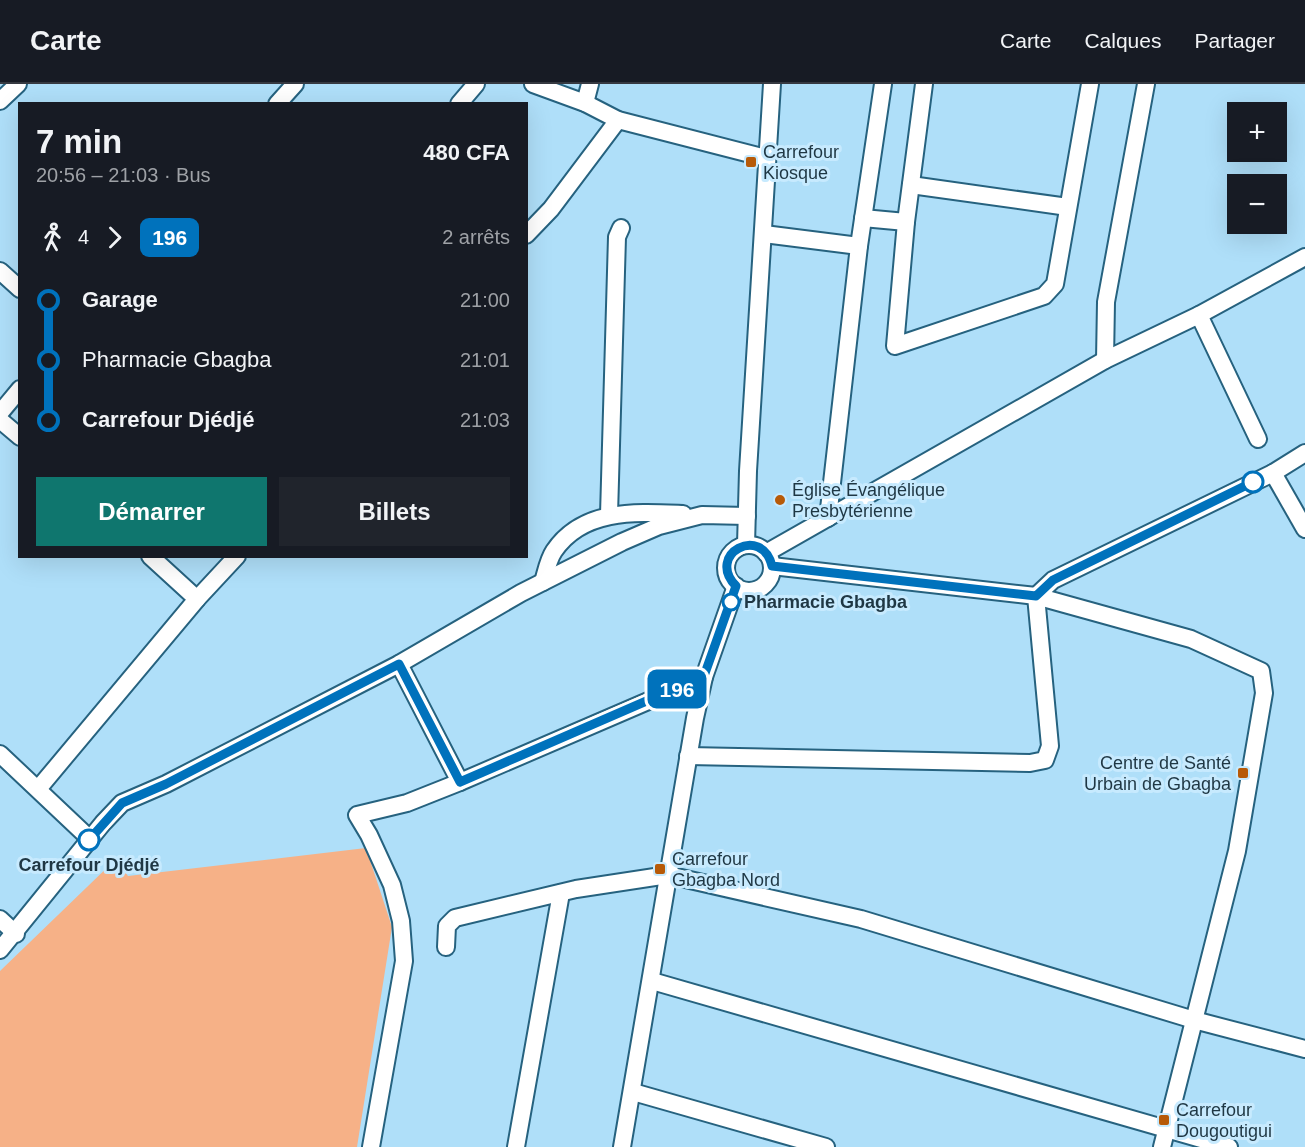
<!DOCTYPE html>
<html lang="fr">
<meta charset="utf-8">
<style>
body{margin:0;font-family:Helvetica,sans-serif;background:#20242c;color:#f1f3f6;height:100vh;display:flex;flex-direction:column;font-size:22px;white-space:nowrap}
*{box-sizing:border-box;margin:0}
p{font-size:20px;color:#9ea1a6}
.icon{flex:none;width:33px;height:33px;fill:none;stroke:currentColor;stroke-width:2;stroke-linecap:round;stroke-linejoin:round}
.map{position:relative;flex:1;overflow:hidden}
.details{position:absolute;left:18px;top:18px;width:510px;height:456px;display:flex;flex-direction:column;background:#171b24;border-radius:0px;box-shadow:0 6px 24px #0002}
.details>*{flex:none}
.badge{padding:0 12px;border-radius:9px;font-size:21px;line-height:39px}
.buttons{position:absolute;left:1227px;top:18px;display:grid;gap:12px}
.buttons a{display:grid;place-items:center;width:60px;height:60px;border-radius:0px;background:#171b24;box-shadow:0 6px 24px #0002;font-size:30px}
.map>.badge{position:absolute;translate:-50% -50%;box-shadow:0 0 0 3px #fff}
.legs{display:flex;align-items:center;gap:9px;height:66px;padding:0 18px;font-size:20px}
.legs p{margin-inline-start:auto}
.summary{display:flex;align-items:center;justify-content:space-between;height:102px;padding:0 18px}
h1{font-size:33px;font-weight:800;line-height:45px}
.cta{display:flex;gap:12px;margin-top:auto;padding:12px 18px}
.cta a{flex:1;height:69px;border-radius:0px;background:#0f766e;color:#fff;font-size:24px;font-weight:800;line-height:69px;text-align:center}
.cta a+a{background:#20242c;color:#f1f3f6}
ul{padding:0 18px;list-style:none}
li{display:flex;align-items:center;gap:21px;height:60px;font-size:22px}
li i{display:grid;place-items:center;width:9px;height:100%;margin:0 8px;background:currentColor}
li i::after{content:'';width:15px;height:15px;margin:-8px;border:4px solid;border-radius:50%;background:#171b24}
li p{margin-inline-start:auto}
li:first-child i{background:linear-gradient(#0000 50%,currentColor 0)}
li:last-child i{background:linear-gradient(currentColor 50%,#0000 0)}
header{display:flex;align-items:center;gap:36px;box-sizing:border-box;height:84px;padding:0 30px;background:#171b24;border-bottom:2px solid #363941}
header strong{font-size:28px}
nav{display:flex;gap:33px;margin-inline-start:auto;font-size:21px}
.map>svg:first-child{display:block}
</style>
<header>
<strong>Carte</strong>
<nav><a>Carte</a><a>Calques</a><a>Partager</a></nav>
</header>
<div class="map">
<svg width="1305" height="1063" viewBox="0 0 1305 1063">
<rect width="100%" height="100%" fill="#afdff9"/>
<polygon fill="#f6b187" points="366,764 392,843 357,1063 0,1063 0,887 116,775 128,792"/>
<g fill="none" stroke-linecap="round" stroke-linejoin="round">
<defs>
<g id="minor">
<polyline points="533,0 585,19 618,36 766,74"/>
<polyline points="924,0 906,138 895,262 1044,212 1055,200 1090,0"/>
<polyline points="0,17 18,0"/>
<polyline points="585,19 590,0"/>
<polyline points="277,20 295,0"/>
<polyline points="459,20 476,0"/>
<polyline points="911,101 1068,123"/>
<polyline points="863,134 906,138"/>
<polyline points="764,150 859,162"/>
<polyline points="526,151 551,125 618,36"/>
<polyline points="0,187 20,205"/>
<polyline points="1199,231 1258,355"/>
<polyline points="1105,276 1106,218 1146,0"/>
<polyline points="0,329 20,305"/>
<polyline points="0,336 20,353"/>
<polyline points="1273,389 1305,445"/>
<polyline points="609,431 617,153 621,144"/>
<polyline points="828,434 859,162 883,0"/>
<polyline points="746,461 748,387 772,0"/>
<circle cx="749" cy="484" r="23"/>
<polyline points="766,469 1105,276 1199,231 1305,173"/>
<polyline points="150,472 197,515"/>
<polyline points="772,482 1036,512 1191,555 1261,587 1264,609 1237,767 1162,1063"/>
<path d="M543,498C546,488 548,476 554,467C583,424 637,428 683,430"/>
<polyline points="1036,512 1053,496 1273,389 1305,369"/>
<polyline points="399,580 460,698"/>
<polyline points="0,670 90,755"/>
<polyline points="688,672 1030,679 1045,676 1050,662 1036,512"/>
<polyline points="38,705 197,515 237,472"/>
<polyline points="0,835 16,850"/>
<polyline points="446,863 447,842 455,834 576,805 668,791 861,835 1194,936 1305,965"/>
<polyline points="0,866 103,739 122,719 166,700 399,580 521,509 622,458 659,442 702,431 747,432"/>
<polyline points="652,897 1229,1063"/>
<polyline points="633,1008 826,1063"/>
<polyline points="371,1063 404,877 401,837 392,801 369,751 357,731 407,719 460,698 704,593"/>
<polyline points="516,1063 561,809"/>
<polyline points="622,1063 695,634 704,593 736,502"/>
</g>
</defs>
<use href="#minor" stroke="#26627f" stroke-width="20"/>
<use href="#minor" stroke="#fff" stroke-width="16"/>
</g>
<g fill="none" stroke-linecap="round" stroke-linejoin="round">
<defs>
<path id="line-1" d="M89,756L122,719L166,700L399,580L460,698L704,592L736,502C705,470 762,440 772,482L1036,512L1053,496L1253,398"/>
</defs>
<use href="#line-1" stroke="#fff" stroke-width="14"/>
<use href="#line-1" stroke="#0072bc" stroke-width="9"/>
</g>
<g fill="#b75a08" stroke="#c7eafe" stroke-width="2">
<rect x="745" y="72" width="12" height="12" rx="3"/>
<circle cx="780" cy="416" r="6"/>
<rect x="1237" y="683" width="12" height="12" rx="3"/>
<rect x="654" y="779" width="12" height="12" rx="3"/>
<rect x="1158" y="1030" width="12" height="12" rx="3"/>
</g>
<g fill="#fff" stroke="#0072bc" stroke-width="3">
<circle cx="1253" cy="398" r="10"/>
<circle cx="731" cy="518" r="8"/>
<circle cx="89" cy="756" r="10"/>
</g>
<g text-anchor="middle" stroke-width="6" stroke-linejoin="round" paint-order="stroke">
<g font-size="18" fill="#1f3744" stroke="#c7eafe" text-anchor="start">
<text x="763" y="74">Carrefour<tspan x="763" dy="21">Kiosque</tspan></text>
<text x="792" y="412">Église Évangélique<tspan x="792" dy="21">Presbytérienne</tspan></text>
<text x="1231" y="685" text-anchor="end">Centre de Santé<tspan x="1231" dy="21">Urbain de Gbagba</tspan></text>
<text x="672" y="781">Carrefour<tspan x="672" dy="21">Gbagba Nord</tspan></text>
<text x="1176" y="1032">Carrefour<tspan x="1176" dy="21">Dougoutigui</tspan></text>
</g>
<g font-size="18" font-weight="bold" fill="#1f3744" stroke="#c7eafe" text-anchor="start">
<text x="744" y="524">Pharmacie Gbagba</text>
<text x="89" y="787" text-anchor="middle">Carrefour Djédjé</text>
</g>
</g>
</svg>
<div class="buttons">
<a>+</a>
<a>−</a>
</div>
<b class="badge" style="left:677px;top:605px;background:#0072bc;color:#fff">196</b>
<section class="details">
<div class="summary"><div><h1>7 min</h1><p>20:56 – 21:03 · Bus</p></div><b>480 CFA</b></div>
<div class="legs"><svg class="icon" aria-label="walk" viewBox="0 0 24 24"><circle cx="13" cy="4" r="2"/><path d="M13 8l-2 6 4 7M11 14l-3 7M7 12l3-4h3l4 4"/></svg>4<svg class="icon" aria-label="forward" viewBox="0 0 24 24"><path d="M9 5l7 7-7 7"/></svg><b class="badge" style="background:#0072bc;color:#fff">196</b><p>2 arrêts</p></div>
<ul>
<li><i style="color:#0072bc"></i><b>Garage</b><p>21:00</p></li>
<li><i style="color:#0072bc"></i><span>Pharmacie Gbagba</span><p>21:01</p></li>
<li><i style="color:#0072bc"></i><b>Carrefour Djédjé</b><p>21:03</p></li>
</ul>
<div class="cta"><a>Démarrer</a><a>Billets</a></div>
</section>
</div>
